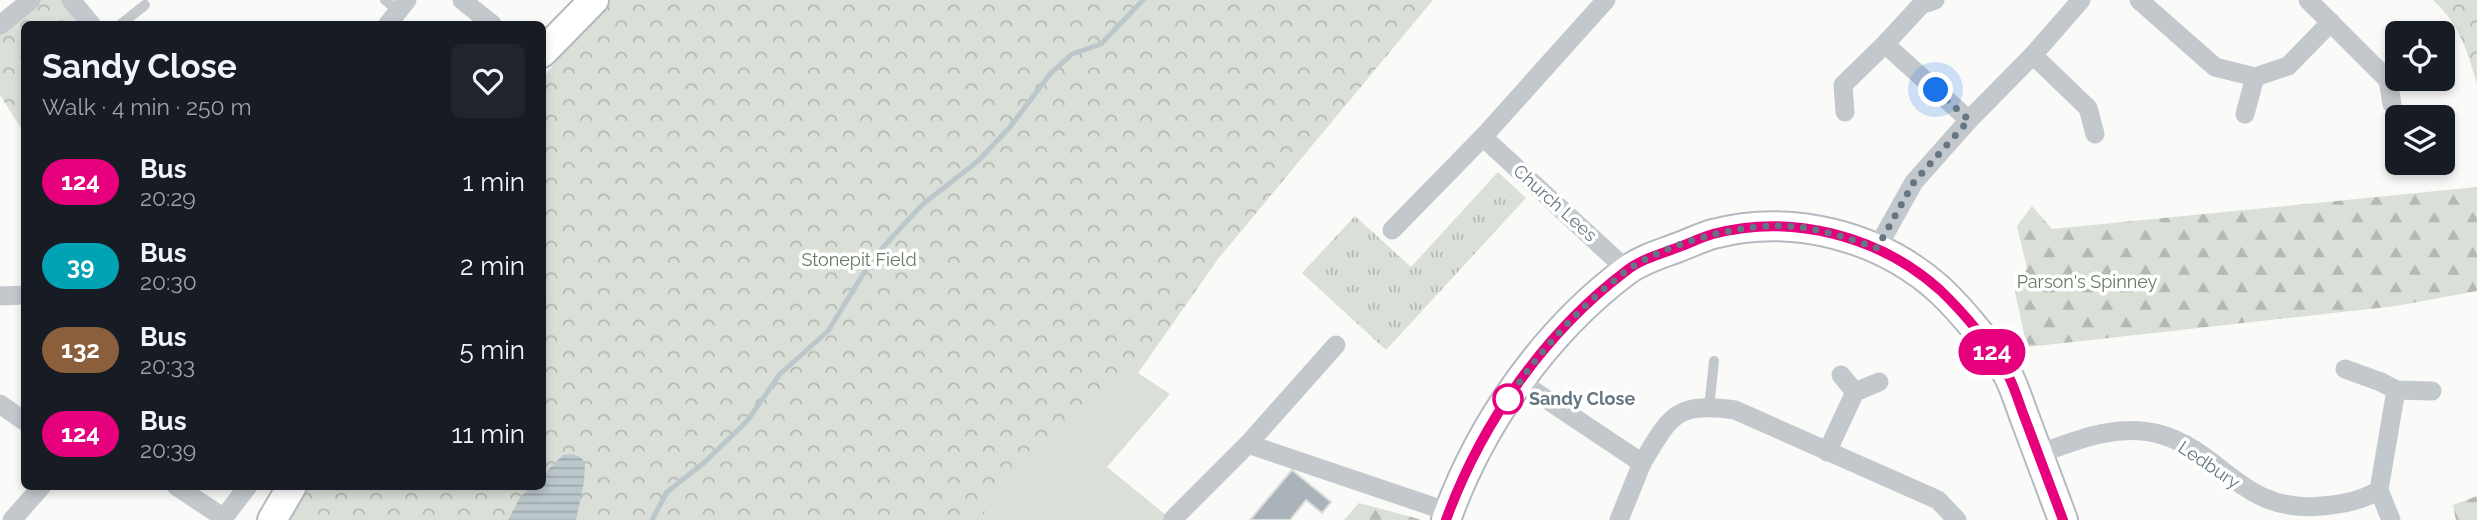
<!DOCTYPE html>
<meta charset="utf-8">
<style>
body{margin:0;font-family:Raleway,sans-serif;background:#20242c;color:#f1f3f6;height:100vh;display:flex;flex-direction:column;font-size:26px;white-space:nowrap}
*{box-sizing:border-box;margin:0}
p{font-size:23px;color:#9ea1a6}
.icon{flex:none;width:38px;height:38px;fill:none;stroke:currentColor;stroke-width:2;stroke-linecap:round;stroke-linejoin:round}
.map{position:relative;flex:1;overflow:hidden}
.drawer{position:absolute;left:21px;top:21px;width:525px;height:469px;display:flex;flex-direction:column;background:#171b24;border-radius:10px;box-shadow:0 4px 10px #0003}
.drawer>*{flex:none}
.badge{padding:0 14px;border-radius:23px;font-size:24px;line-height:46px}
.buttons{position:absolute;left:2385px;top:21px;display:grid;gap:14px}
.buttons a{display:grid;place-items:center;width:70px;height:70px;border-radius:10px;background:#171b24;box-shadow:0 4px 10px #0003;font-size:35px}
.you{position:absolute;width:35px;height:35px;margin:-18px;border:5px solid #fff;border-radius:50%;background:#1a73e8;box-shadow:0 0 0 10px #1a73e833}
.map>.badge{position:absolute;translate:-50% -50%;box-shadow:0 0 0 4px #fff}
.round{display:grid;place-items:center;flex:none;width:74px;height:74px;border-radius:10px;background:#20242c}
.head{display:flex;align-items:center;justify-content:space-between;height:119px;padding:0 21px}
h1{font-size:33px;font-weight:700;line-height:52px}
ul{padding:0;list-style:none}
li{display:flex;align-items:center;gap:21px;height:84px;padding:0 21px}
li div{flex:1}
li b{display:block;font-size:26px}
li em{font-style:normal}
li .badge{min-width:77px;font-weight:700;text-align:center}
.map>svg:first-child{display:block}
</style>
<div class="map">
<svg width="2477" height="520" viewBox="0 0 2477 520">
<defs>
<pattern id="grass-tufts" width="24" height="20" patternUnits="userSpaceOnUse" patternTransform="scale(1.75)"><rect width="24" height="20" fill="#dadfd7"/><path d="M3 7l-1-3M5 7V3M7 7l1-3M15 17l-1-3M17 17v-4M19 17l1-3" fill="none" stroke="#b4b9b4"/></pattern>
<pattern id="forest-firs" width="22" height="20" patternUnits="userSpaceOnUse" patternTransform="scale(1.75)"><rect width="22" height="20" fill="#dadfd7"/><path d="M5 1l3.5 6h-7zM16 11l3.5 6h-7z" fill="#b4b9b4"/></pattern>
<pattern id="park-crowns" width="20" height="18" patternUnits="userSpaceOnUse" patternTransform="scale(1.75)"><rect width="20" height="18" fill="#dadfd7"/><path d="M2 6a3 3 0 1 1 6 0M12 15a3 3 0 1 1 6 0" fill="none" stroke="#b4b9b4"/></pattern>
<pattern id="water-rules" width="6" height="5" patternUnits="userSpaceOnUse" patternTransform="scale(1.75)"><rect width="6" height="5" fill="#bbc7cb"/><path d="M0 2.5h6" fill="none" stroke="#9ca6aa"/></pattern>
</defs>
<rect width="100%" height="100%" fill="#fafaf8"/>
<polygon fill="url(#grass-tufts)" points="1498,172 1526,198 1386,350 1302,273 1355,216 1411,267"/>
<g fill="url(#forest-firs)">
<polygon points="2477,187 2477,291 2396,306 2027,347 2015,292 2027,268 2017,226 2032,206 2052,229"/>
<polygon points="2477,496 2477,520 2456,520 2453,505"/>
<polygon points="1359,503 1419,519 1420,520 1344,520"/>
</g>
<g fill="url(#park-crowns)">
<polygon points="20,0 71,0 91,24 24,24 24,133 0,95 0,25"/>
<polygon points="602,0 1433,0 1218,259 1138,373 988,493 983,520 284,520 304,487 542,486 543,78 597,11"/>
<path d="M2433,0H2477V84C2467,50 2460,25 2433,0Z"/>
</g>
<polygon fill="#dadfd7" points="1138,373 1170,394 1107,467 1172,520 983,520 988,493"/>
<polygon fill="url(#water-rules)" points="572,454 580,457 585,462 584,482 576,520 508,520 521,496 531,487 542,486 543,475 563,455"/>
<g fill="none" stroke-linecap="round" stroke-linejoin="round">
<polyline stroke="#bbc7cb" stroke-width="5" points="652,520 667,492 705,462 747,421 780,374 828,331 872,260 895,234 923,204 978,161 1010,127 1050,74 1072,54 1101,44 1143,0"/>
</g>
<polygon fill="#aab3b9" stroke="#dcdcda" stroke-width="2" points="1292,470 1331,502 1322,513 1306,500 1290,520 1250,520"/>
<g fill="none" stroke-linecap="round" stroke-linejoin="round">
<defs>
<g id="secondary">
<polyline points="542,53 594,0"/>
<polyline points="272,520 292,486"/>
<path d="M1446,520C1480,424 1545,332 1626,271C1642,259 1661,254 1679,247C1690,243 1702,237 1713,234C1792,213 1880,236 1940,290C1962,311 1995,350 2009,377C2016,391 2020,406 2026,421C2038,454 2051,487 2063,520"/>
</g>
</defs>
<use href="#secondary" stroke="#b3babf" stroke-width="32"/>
<g stroke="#c3c8cc" stroke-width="10">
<polyline points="385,0 398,11"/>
<polyline points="121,24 145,5"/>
<polyline points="1709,407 1714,361"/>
</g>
<g stroke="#c3c8cc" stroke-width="19">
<polyline points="71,0 91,24"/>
<polyline points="462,0 492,24"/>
<polyline points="2139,0 2215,67 2255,77 2245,114"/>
<polyline points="2308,0 2388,80 2392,104"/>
<polyline points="388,24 407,0"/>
<polyline points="0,25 31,0"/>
<polyline points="1885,44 1921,5 1935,0"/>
<polyline points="2033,55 2081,0"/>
<polyline points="2255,77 2288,66 2331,22"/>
<polyline points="1845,112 1843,85 1885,44 1969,120 2033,55 2088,108 2095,134"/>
<polyline points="1483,137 1606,0"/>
<polyline points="1392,230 1483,137 1627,270"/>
<polyline points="1877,248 1914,182 1969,120"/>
<polyline points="0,296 24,295"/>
<polyline points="1841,375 1855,392"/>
<polyline points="1519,381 1642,463 1619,520"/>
<polyline points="2396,390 2432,391"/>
<polyline points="0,404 24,421"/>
<polyline points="1248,444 1336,345"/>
<polyline points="1827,452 1855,392 1879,382"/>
<path d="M2039,454C2077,440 2117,423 2159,434C2224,452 2241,514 2322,506C2343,504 2361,501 2379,490L2396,390L2381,382L2345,369"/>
<path d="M1642,463C1671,415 1675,402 1735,410L1938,500L1957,520"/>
<polyline points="176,486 224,518"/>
<polyline points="2379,490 2391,520"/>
<polyline points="1173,519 1248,444 1449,512"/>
<polyline points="12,520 42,486"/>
<polyline points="222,520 248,486"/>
</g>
<use href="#secondary" stroke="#fff" stroke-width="28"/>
</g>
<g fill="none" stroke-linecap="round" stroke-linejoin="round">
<defs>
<path id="line" d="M1446,520C1481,424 1544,333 1626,271C1641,259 1661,254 1679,247C1690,243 1702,237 1713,234C1792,213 1880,236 1940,290C1963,312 1994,348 2009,377C2015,389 2019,403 2024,416C2037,451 2050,485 2063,520"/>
</defs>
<use href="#line" stroke="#fff" stroke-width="16"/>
<use href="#line" stroke="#e6007e" stroke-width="10"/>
<path stroke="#657683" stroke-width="7" stroke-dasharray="0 12.6" d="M1508,399L1507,401C1534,358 1567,321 1605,288C1613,282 1621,274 1630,268C1669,244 1727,227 1773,226C1808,224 1844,237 1877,248L1914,182L1969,120L1936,90"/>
</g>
<circle fill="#fff" stroke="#e6007e" stroke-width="3.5" cx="1508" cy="399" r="14"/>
<g text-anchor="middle" stroke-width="7" stroke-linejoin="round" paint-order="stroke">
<g font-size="18" fill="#657683" stroke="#fff">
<text transform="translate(1555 203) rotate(42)" y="6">Church Lees</text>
<text transform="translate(2209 465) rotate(34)" y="6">Ledbury</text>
</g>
<g font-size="18" fill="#687a64" stroke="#fff">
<text x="859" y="266">Stonepit Field</text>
<text x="2087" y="288">Parson's Spinney</text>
</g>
<g font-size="18" font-weight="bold" fill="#657683" stroke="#fff" text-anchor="start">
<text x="1529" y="405">Sandy Close</text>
</g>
</g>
</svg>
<div class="buttons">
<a><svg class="icon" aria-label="locate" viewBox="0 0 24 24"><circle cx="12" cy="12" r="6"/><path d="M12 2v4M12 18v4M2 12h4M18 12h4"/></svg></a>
<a><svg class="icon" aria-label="layers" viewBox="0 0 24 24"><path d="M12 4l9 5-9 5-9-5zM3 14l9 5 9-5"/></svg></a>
</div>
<div class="you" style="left:1936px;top:90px"></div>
<b class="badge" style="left:1992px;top:352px;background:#e6007e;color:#fff">124</b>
<section class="drawer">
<div class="head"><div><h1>Sandy Close</h1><p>Walk · 4 min · 250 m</p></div><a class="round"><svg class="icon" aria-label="heart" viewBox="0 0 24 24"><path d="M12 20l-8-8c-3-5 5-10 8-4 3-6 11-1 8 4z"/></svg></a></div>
<ul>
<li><span class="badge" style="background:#e6007e;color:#fff">124</span><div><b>Bus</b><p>20:29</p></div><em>1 min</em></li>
<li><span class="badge" style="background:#00a3b4;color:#fff">39</span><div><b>Bus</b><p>20:30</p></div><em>2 min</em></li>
<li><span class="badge" style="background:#8b5e3c;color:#fff">132</span><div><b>Bus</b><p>20:33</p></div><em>5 min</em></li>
<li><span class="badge" style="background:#e6007e;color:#fff">124</span><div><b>Bus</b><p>20:39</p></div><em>11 min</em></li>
</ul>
</section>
</div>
